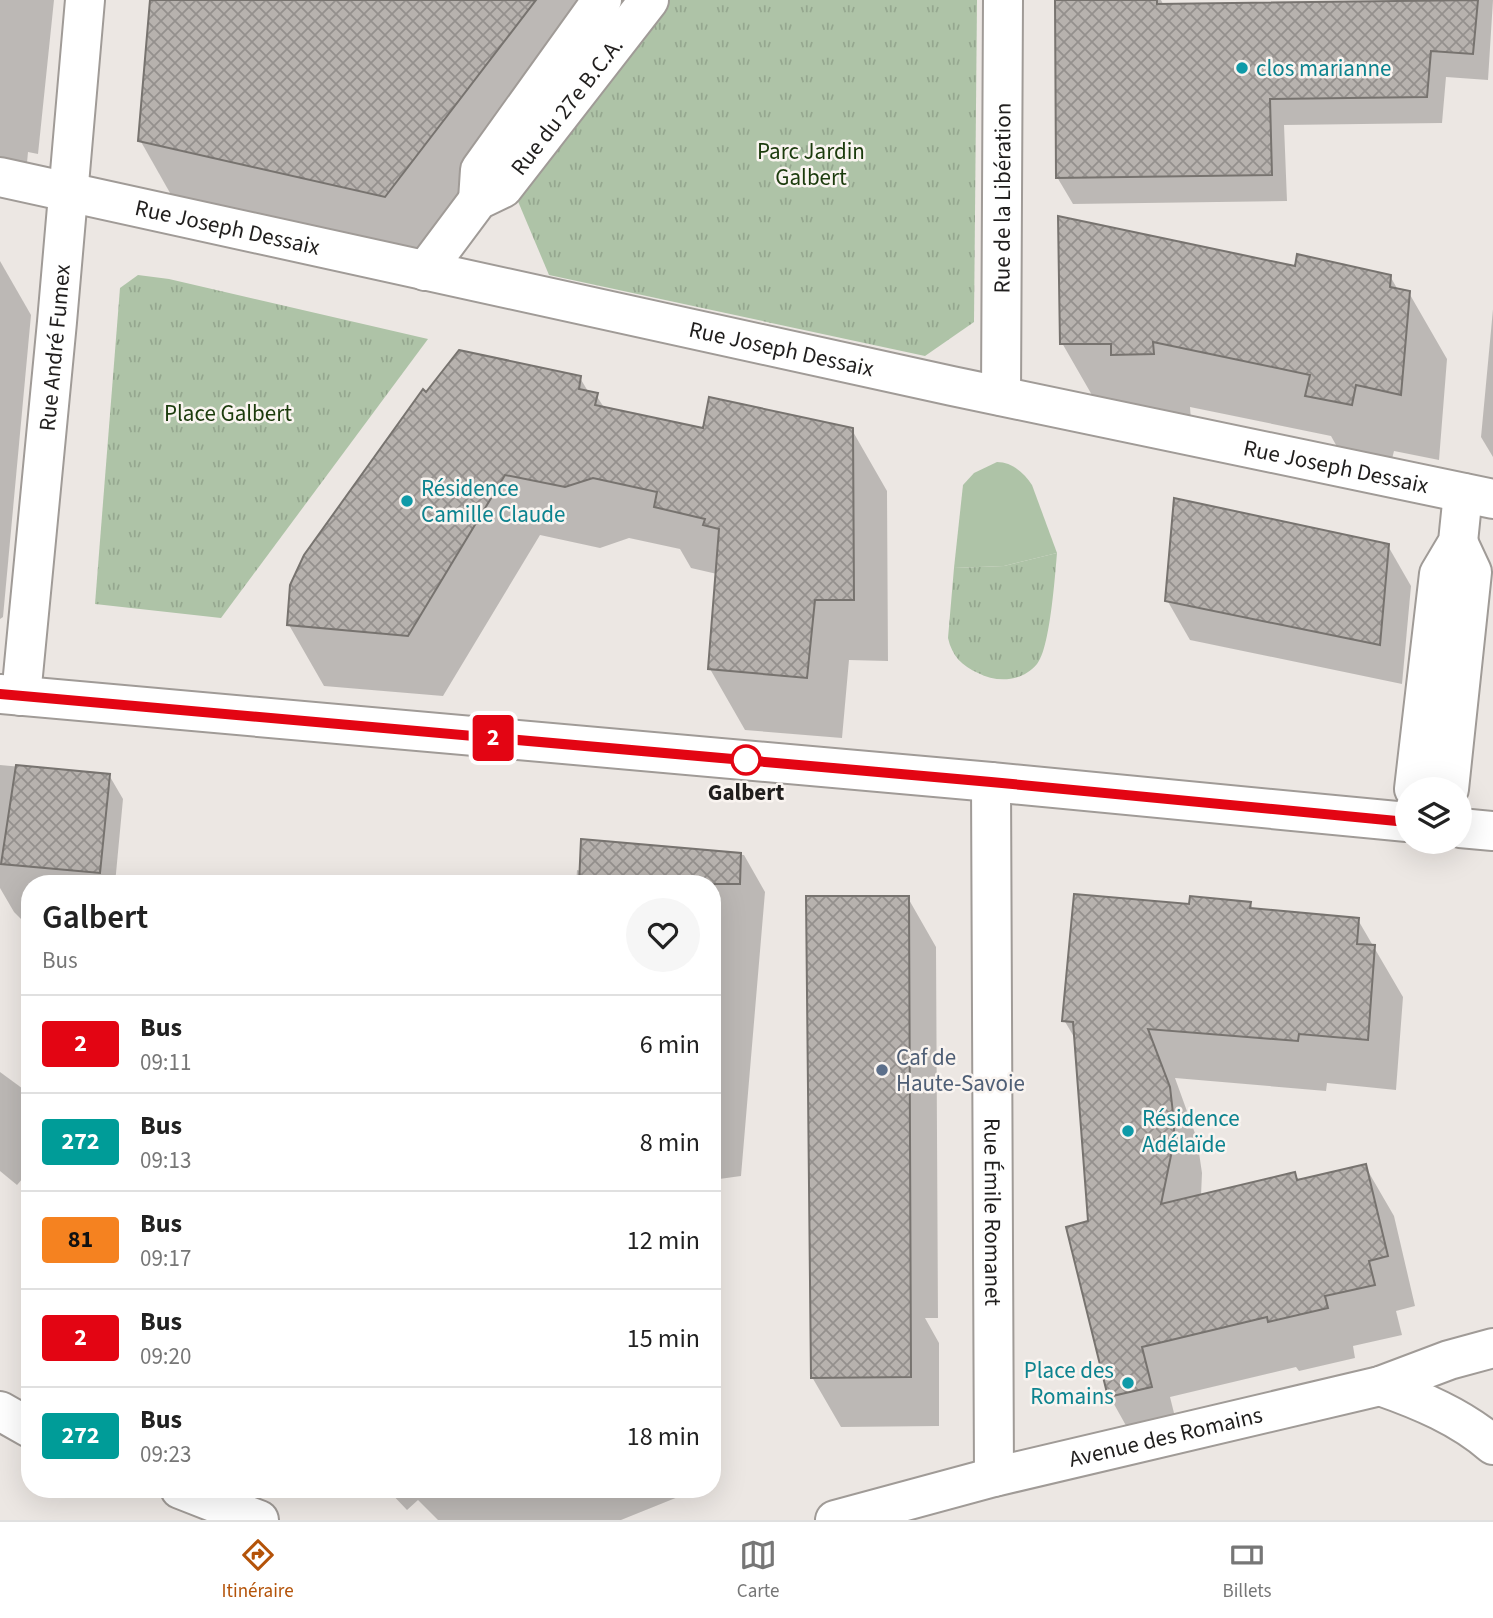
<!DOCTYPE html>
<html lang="fr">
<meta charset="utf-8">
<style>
body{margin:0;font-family:"Source Sans 3",sans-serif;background:#f6f6f6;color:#222;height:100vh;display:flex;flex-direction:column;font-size:26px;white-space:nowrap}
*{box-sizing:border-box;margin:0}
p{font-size:23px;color:#767676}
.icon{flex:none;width:38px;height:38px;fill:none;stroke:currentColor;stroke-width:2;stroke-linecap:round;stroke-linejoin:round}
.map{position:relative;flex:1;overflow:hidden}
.details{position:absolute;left:21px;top:875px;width:700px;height:623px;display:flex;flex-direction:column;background:#fff;border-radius:28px;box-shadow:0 7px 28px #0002}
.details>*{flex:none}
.badge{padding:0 14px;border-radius:5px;font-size:24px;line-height:46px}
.buttons{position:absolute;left:1395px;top:777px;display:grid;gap:14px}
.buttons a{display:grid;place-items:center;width:77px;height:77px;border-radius:50%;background:#fff;box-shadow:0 7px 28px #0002;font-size:35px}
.map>.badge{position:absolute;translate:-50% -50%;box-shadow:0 0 0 4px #fff}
.round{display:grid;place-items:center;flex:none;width:74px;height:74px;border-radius:37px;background:#f6f6f6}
.summary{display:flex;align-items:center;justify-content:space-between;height:119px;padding:0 21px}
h1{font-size:33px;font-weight:600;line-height:52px}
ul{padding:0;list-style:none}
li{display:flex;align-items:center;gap:21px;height:98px;padding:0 21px;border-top:2px solid #e0e0e0}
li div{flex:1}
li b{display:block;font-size:26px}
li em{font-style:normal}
li .badge{min-width:77px;font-weight:700;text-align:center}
.tabs{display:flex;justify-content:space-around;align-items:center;height:98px;border-top:2px solid #e0e0e0;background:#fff;font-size:19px;color:#767676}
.tabs a{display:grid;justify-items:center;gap:4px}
.tabs .current{color:#b45309}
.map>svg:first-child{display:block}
</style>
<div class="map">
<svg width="1493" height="1520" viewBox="0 0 1493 1520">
<defs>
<pattern id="park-tufts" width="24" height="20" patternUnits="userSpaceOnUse" patternTransform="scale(1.75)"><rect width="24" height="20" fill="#aec3a7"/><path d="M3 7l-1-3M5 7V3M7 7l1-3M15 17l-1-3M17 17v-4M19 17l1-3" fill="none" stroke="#95a78f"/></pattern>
<pattern id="building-cross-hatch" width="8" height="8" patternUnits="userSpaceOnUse" patternTransform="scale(1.75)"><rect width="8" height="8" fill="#b7b2ae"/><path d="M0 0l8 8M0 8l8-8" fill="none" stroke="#94908d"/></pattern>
</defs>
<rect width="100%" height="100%" fill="#ece7e3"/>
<path fill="#aec3a7" d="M997,462C1012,462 1024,473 1032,485L1057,553L1004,566L954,568L963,485L974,473Z"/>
<g fill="url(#park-tufts)">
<polygon points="668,0 977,0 974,322 925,356 549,275 517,199"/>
<polygon points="138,275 169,279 428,339 221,618 95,604 120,288"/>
<path d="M1057,553C1055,576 1050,649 1037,664C1022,682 997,683 978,673C962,666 952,656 948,638L954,568L1004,566Z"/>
</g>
<g fill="#0003">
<polygon points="0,0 54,0 38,154 28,152 27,163 0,157"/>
<polygon points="152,0 624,0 423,262 178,207 140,140"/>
<polygon points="1056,0 1161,0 1164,6 1437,3 1438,0 1493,0 1488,80 1446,77 1442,123 1284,125 1287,201 1073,204 1057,177"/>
<polygon points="0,261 31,315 3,617 0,619"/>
<polygon points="1297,268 1390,276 1398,290 1409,293 1447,359 1439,460 1394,451 1389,471 1345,461 1331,436 1190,407 1191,420 1100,409 1062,343"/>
<polygon points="1493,309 1493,457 1481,437"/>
<polygon points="580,378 589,393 596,395 605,409 704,430 852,430 887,491 888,661 849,660 842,738 745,730 710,669 717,574 691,568 680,549 629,538 600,548 540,535 443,696 324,686 289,625 427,395"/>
<polygon points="1388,546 1411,586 1402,684 1190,640 1167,600"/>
<polygon points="0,765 109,775 123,799 115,884 30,884 30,928 14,912 0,888"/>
<polygon points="583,841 744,855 765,892 741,1176 712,1180 712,884 576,884 577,870 581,871"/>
<polygon points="908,898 936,947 938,1318 925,1318 939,1343 939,1426 841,1427 812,1377"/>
<polygon points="1250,903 1254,911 1358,920 1403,997 1396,1090 1327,1083 1326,1091 1175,1078 1197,1139 1202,1173 1201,1196 1295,1174 1299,1181 1365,1166 1394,1216 1415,1306 1396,1311 1402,1335 1353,1346 1355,1358 1299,1371 1296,1367 1170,1397 1180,1437 1138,1447 1110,1397 1068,1228 1090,1223 1077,1042 1064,1020 1191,906"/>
<polygon points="0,1072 30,1094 30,1170 17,1185 0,1171"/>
<polygon points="387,1489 681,1489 683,1495 621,1520 438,1520 418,1500 407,1510"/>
</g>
<g fill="url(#building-cross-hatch)" stroke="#77736f" stroke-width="2">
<polygon points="150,0 536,0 385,197 138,141"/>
<polygon points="1055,0 1157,0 1157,4 1478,0 1473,54 1431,51 1427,97 1270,99 1272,175 1056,178"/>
<polygon points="1058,216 1295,266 1297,254 1391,275 1390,287 1410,291 1401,395 1356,385 1352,405 1305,396 1310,375 1153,342 1154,354 1111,355 1111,344 1060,344"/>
<polygon points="459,350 581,376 579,389 598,393 595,405 703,428 709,397 853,428 854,600 815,600 807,678 708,669 719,529 703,525 705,519 654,507 657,492 593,478 565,487 505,475 408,636 287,625 290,585 304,555 423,389 426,392"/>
<polygon points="1174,498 1389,544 1380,645 1165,601"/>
<polygon points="16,765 110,774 100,873 1,864"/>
<polygon points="581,839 741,853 740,884 579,884"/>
<polygon points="1074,894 1189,904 1190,896 1251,902 1250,908 1359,918 1357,944 1375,945 1368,1040 1299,1034 1298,1041 1148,1029 1170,1087 1174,1122 1174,1141 1161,1204 1295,1172 1297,1180 1366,1164 1388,1256 1369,1261 1375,1285 1325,1296 1328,1308 1268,1322 1267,1317 1142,1347 1152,1387 1108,1397 1066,1227 1088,1221 1073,1022 1062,1021"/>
<polygon points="806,896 909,896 911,1377 811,1378"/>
</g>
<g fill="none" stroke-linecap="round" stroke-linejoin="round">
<defs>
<g id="minor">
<path id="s1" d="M0,177L952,386L1493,499"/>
<polyline points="478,200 480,170 602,0"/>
<path id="s2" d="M425,271L478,200L503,188L649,0"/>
<path id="s3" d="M1001,396L1003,0"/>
<path id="s4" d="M21,696L57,322L85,0"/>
<path id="s5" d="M991,782L994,1477"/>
<polyline points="1414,789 1439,574 1458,542 1463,493"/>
<polyline points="1449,789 1472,572 1458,542"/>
<path d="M1380,1386C1420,1400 1461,1417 1493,1445"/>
<polyline points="0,1411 30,1428"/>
<polyline points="180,1489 259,1520"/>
<path id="s6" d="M835,1520L994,1477L1380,1386L1449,1360L1493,1348"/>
</g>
<g id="secondary">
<polyline points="0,694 991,782 1407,822"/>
<polyline points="1460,828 1493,831"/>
</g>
</defs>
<use href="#minor" stroke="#a09b97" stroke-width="42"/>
<use href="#secondary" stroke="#a09b97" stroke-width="42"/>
<use href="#minor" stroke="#fff" stroke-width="38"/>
<use href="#secondary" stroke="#fff" stroke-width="38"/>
</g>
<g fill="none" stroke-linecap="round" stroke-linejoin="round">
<defs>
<polyline id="line" points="0,694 991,782 1407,822"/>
</defs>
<use href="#line" stroke="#fff" stroke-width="16"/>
<use href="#line" stroke="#e30513" stroke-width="10"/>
</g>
<g fill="#0f9aa8" stroke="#f9f4f0" stroke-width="2.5">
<circle cx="1242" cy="68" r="7"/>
<circle cx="407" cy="501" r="7"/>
<circle cx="1128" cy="1131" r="7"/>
<circle cx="1128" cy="1383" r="7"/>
</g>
<circle fill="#fff" stroke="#e30513" stroke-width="3.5" cx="746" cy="760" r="14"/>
<circle fill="#5c6f8a" stroke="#f9f4f0" stroke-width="2.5" cx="882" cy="1070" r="7"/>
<g text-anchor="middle" stroke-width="5" stroke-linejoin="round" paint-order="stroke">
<g font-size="23" fill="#0d838f" stroke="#f9f4f0" text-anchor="start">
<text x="1256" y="76">clos marianne</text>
<text x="421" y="496">Résidence<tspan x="421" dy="26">Camille Claude</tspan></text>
<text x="1142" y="1126">Résidence<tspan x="1142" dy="26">Adélaïde</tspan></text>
<text x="1114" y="1378" text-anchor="end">Place des<tspan x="1114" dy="26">Romains</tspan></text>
</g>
<g font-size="23" fill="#201e1d" stroke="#f9f4f0">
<text dy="8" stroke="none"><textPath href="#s2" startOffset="220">Rue du 27e B.C.A.</textPath></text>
<text dy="8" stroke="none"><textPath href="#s3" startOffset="198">Rue de la Libération</textPath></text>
<text dy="8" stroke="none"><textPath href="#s1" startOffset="233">Rue Joseph Dessaix</textPath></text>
<text dy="8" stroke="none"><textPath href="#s4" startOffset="350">Rue André Fumex</textPath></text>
<text dy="8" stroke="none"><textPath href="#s1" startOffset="800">Rue Joseph Dessaix</textPath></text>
<text dy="8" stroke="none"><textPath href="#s1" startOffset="1367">Rue Joseph Dessaix</textPath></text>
<text dy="8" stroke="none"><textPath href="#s5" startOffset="430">Rue Émile Romanet</textPath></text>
<text dy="8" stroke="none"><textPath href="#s6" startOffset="341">Avenue des Romains</textPath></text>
</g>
<g font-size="23" fill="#1b3b0c" stroke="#f9f4f0">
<text x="811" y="159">Parc Jardin<tspan x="811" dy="26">Galbert</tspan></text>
<text x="228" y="421">Place Galbert</text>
</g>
<g font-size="23" font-weight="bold" fill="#201e1d" stroke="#f9f4f0">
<text x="746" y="800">Galbert</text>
</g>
<g font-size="23" fill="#4e5e75" stroke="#f9f4f0" text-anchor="start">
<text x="896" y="1065">Caf de<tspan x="896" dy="26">Haute-Savoie</tspan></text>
</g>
</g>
</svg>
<div class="buttons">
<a><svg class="icon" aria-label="layers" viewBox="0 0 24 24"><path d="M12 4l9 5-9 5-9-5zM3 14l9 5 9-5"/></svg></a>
</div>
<b class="badge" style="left:493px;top:738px;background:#e30513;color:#fff">2</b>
<section class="details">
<div class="summary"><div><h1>Galbert</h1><p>Bus</p></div><a class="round"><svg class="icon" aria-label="heart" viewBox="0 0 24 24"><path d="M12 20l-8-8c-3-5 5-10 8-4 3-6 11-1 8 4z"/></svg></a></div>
<ul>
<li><span class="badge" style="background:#e30513;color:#fff">2</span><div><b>Bus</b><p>09:11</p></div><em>6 min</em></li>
<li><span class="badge" style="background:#009c98;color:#fff">272</span><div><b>Bus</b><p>09:13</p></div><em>8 min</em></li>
<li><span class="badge" style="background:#f58220;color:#111">81</span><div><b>Bus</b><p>09:17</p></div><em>12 min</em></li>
<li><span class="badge" style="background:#e30513;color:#fff">2</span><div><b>Bus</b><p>09:20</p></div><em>15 min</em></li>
<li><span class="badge" style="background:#009c98;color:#fff">272</span><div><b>Bus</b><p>09:23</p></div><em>18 min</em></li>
</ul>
</section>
</div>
<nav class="tabs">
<a class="current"><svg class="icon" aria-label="directions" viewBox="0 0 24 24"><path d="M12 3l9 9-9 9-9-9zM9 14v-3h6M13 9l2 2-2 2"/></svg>Itinéraire</a>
<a><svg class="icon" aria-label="map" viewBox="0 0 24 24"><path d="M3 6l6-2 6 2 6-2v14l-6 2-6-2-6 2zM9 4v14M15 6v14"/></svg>Carte</a>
<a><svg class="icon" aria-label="tickets" viewBox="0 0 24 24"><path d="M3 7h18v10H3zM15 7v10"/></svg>Billets</a>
</nav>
